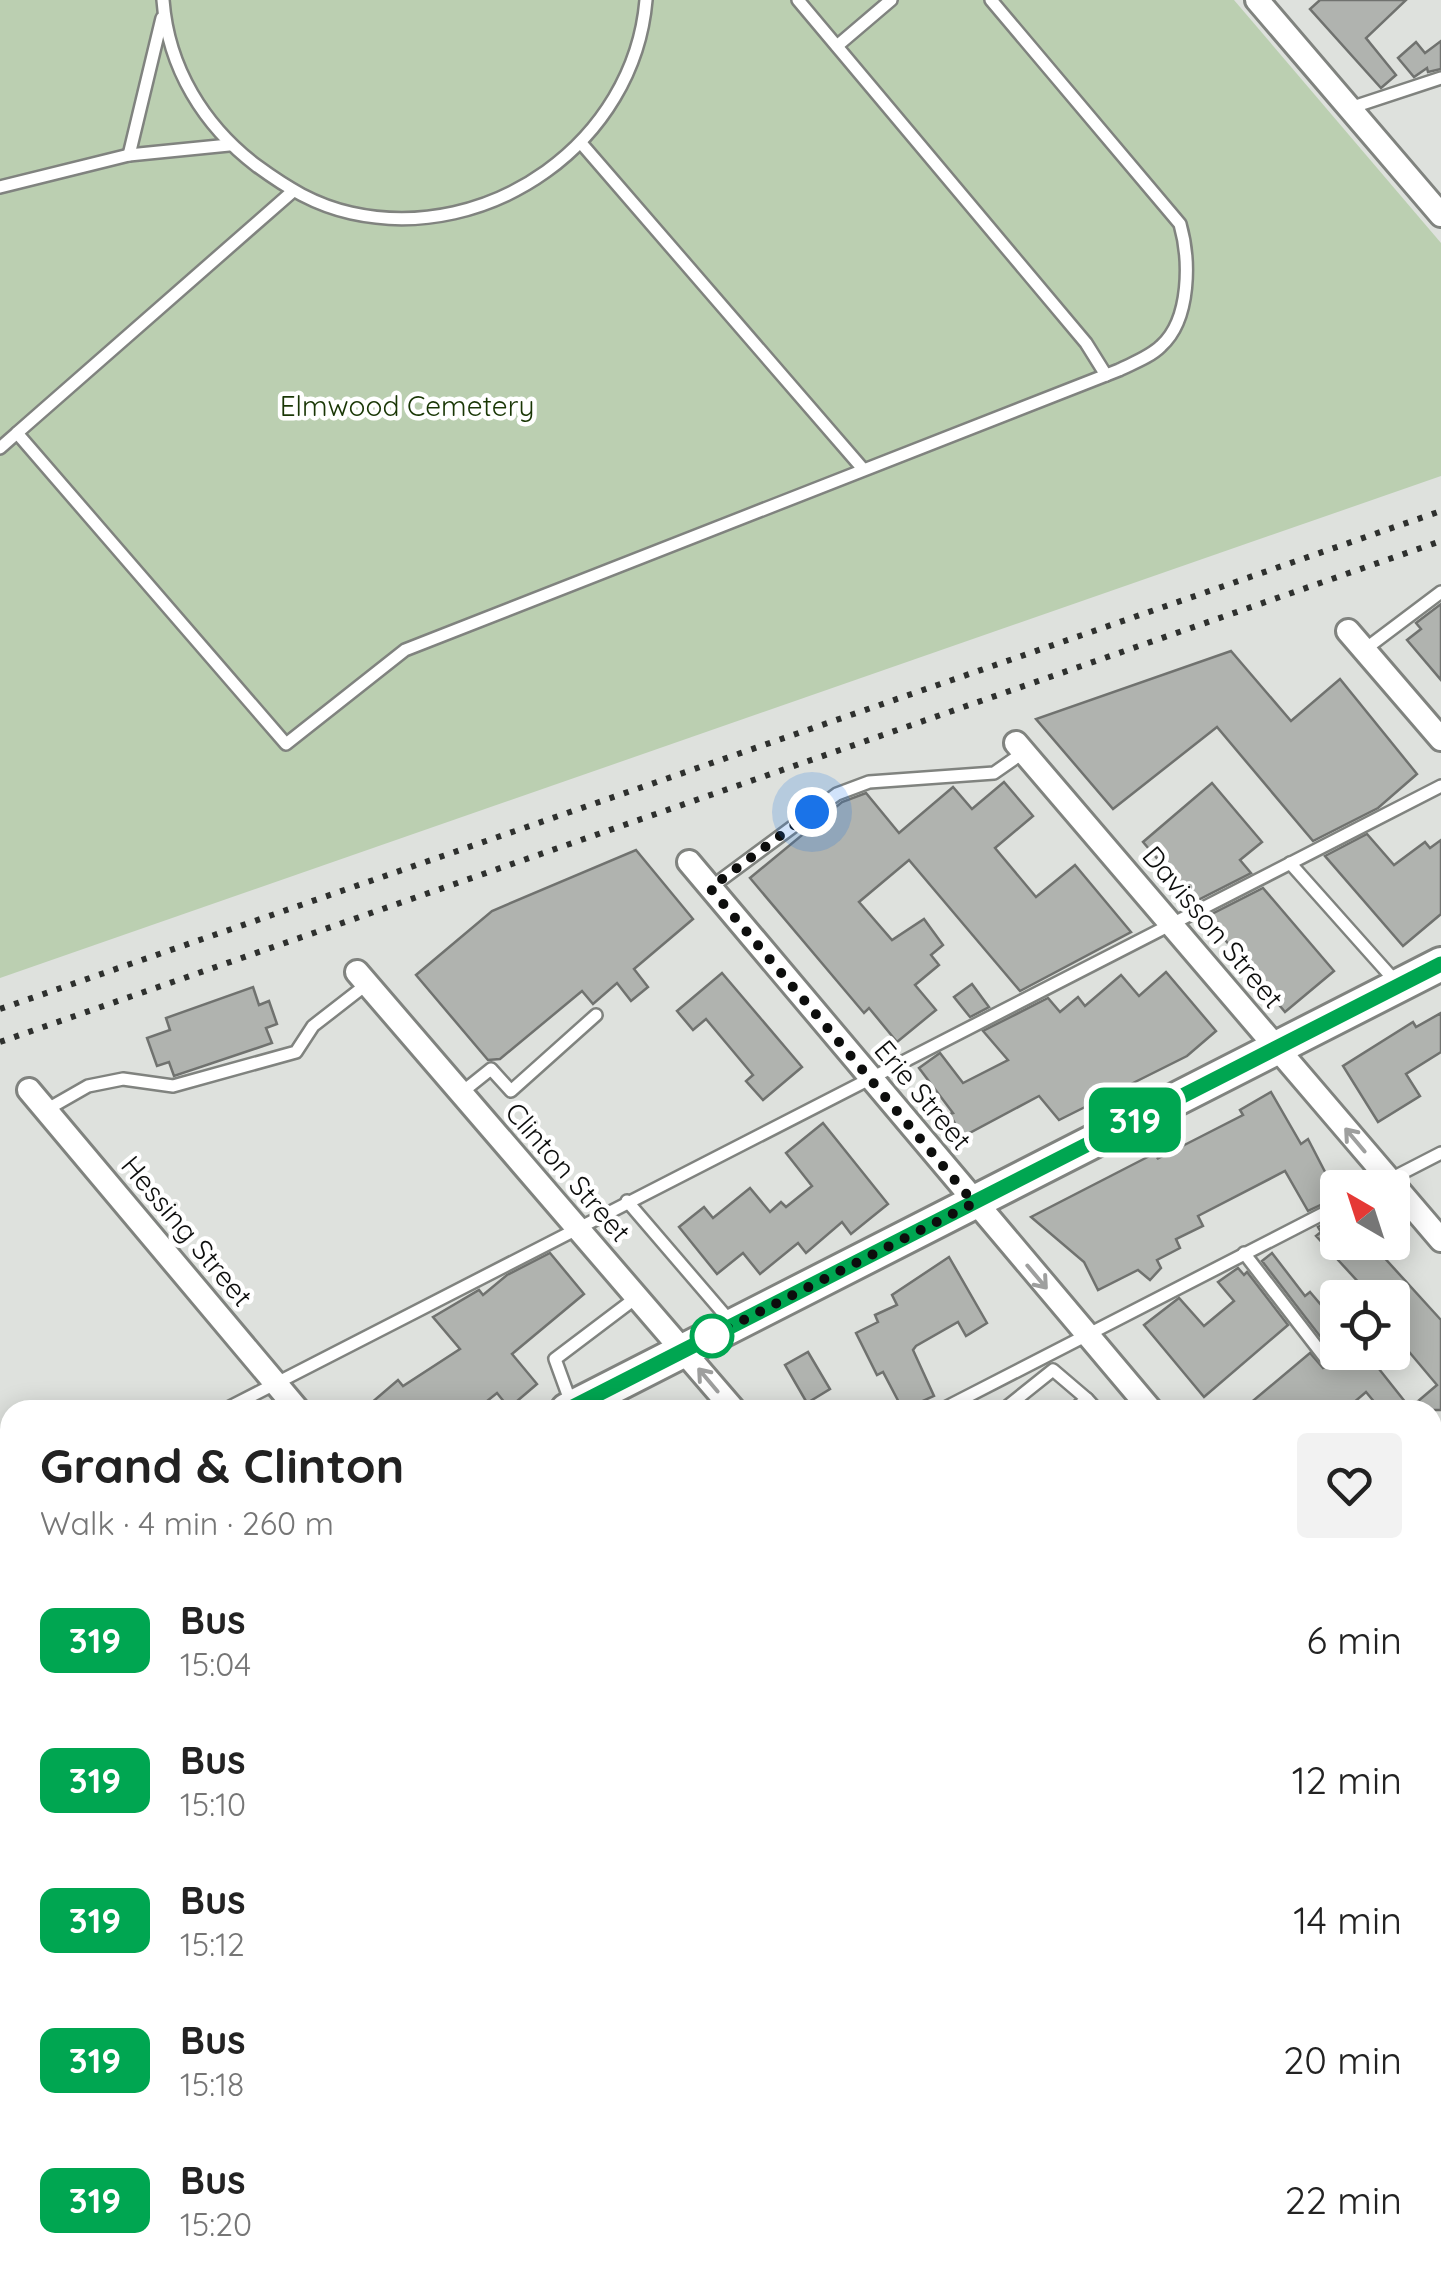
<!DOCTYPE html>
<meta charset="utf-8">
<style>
body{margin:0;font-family:Quicksand,sans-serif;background:#f2f2f2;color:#222;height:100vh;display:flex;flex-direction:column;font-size:38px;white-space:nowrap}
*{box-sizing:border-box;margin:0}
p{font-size:32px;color:#767676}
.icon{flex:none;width:55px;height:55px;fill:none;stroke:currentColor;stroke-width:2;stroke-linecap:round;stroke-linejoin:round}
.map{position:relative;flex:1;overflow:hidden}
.side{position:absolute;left:0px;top:1400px;width:1442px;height:892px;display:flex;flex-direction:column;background:#fff;border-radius:30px 30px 0 0;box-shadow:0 5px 25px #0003}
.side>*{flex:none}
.badge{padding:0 20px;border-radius:15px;font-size:35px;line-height:65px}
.needle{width:65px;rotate:321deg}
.fabs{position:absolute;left:1320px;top:1170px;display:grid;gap:20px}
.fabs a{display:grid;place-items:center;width:90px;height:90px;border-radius:10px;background:#fff;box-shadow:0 5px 25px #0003;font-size:50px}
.you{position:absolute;width:50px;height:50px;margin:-25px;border:8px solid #fff;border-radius:50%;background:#1a73e8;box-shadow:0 0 0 15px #1a73e833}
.map>.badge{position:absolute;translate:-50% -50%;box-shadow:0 0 0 5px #fff}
.round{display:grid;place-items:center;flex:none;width:105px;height:105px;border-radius:10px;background:#f2f2f2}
.summary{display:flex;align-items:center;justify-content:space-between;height:170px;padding:0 40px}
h1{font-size:48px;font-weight:700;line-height:75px}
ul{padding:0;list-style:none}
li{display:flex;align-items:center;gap:30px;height:140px;padding:0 40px}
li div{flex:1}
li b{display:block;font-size:38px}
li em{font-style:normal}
li .badge{min-width:110px;font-weight:700;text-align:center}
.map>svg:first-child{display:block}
</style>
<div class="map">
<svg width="1441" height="2292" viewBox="0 0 1441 2292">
<rect width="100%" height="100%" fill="#dee1dd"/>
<polygon fill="#d1d8cd" points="10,1726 10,1889 0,1894 0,1731"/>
<polygon fill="#bbcfb1" points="0,0 1234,0 1441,243 1441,476 0,978"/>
<g fill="#b0b3af" stroke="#70726f" stroke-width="2.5" fill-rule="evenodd">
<polygon points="1320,0 1406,0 1366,38 1396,75 1381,88 1310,9"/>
<polygon points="1441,41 1441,69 1428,72 1427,68 1414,77 1398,58 1416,42 1425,53"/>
<polygon points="1441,604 1441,680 1407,640 1421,629 1416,623"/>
<polygon points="1231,651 1291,721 1340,679 1417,774 1378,808 1313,841 1217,727 1113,809 1036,719"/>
<polygon points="1004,782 1033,816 995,848 1036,897 1075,865 1131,932 1020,991 909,860 859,902 892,940 924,919 943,945 931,955 939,965 915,985 936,1010 897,1042 869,1008 864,1013 750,878 842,802 866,793 899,833 953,787 972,809"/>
<polygon points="1212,783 1262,842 1240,860 1251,873 1194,902 1143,842"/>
<polygon points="1367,834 1394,865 1425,842 1430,848 1441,840 1441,914 1403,946 1325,856"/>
<polygon points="636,850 693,919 634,969 648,987 631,1001 617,983 593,1004 582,991 500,1059 488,1060 416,975 492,911"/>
<polygon points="1263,888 1334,971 1285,1012 1206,917"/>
<polygon points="1166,972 1216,1031 1187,1056 1059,1120 1039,1096 962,1137 950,1114 953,1113 919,1068 940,1053 963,1083 1008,1060 983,1031 1048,998 1060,1012 1078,997 1085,1006 1121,975 1139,996"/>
<polygon points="722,973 802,1067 763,1100 746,1081 753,1075 706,1019 693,1030 677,1011"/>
<polygon points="972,984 989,1007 970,1017 954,997"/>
<polygon points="253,987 259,1005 269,1001 277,1024 266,1028 272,1043 174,1076 169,1062 157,1066 147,1038 170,1030 166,1018"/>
<polygon points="1441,1013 1441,1052 1406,1074 1420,1096 1378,1122 1343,1066 1413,1022 1416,1027"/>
<polygon points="1271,1092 1301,1144 1308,1139 1338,1197 1308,1211 1285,1171 1198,1216 1203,1226 1176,1239 1180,1248 1157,1260 1161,1268 1150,1280 1138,1270 1098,1290 1084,1262 1031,1217 1167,1147 1157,1159 1243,1115 1240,1110"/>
<polygon points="823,1123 888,1204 851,1234 842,1222 806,1253 798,1243 760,1274 743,1253 717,1274 679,1227 704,1207 713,1218 750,1188 770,1212 781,1202 786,1207 812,1186 786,1153"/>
<path d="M1338,1217V1242H1370L1441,1320V1410H1381L1366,1392L1345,1410H1242L1310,1353L1323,1368L1335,1362L1333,1353L1262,1261L1272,1253L1305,1296L1310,1292L1338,1325V1352H1392V1298H1373L1316,1236L1321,1232L1318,1227ZM1405,1347L1437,1385L1410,1408L1379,1369Z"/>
<polygon points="550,1253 584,1294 512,1354 537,1384 509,1408 497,1393 476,1410 363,1410 398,1380 403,1386 460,1349 433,1317 479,1290 483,1295 507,1275"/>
<polygon points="949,1257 987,1323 966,1336 958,1322 916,1346 913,1350 934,1396 903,1410 883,1372 877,1375 856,1333 878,1322 875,1315 897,1305 892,1295"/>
<polygon points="1238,1268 1244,1275 1247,1272 1288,1325 1204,1397 1144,1325 1179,1298 1204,1326 1234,1301 1218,1282"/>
<polygon points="808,1352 830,1389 807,1403 785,1365"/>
</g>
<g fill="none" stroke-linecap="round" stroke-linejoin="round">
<defs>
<g id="service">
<path d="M163,0C168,68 204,126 257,166C287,188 315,205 351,213C490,244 634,142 646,0"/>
<polyline points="798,0 1086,343 1106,375"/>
<polyline points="837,46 891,0"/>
<polyline points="1350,108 1441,78"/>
<polyline points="581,143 863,469"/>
<polyline points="129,155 162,18"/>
<polyline points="0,187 129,155 229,145"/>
<polyline points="17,433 292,192"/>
<path d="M0,448L17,433L286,744L405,650L1119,370C1133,363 1150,357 1161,346C1191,319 1190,259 1180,224L991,0"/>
<polyline points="1364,650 1441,592"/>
<polyline points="1290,863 1396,982"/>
<polyline points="710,888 837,794 869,782 994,773 1024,752"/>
<polyline points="461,1093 491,1069 511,1091 596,1015"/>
<polyline points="46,1110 88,1086 123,1079 173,1086 296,1052 313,1026 367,984"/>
<polyline points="1373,1188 1441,1153"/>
<polyline points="627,1201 730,1321"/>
<polyline points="1244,1253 1326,1359"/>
<polyline points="571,1403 555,1359 637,1297"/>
<polyline points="224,1410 1441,786"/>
<polyline points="941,1410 1338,1206"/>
<polyline points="1003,1410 1053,1370 1087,1399"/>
<polyline points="1073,1410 1087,1399 1097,1410"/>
<polyline points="0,1526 10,1521"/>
<polyline points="0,1723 10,1742"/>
<polyline points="0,1775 10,1769"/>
<polyline points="0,1891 10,1886"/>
<polyline points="406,2282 415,2292"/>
<polyline points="833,2282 841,2292"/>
<polyline points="1257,2282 1265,2292"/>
</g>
<g id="minor">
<polyline points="1257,0 1441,215"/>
<polyline points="1348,631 1441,739"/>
<polyline points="1016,743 1441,1240"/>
<polyline points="689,862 1151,1410"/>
<polyline points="357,972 734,1410"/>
<polyline points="29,1090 298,1410"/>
<polyline points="0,1559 10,1571"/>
<polyline points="1432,1739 1441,1749"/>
<polyline points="0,2052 10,2064"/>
<polyline points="1432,2098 1441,2091"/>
<polyline points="1432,2230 1441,2240"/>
<polyline points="623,2282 631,2292"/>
<polyline points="1051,2282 1059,2292"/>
<polyline points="211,2292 222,2282"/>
<polyline points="1282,2292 1293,2282"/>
</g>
<g id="secondary">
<polyline points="567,1410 1441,964"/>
<polyline points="0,1700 10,1695"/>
</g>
</defs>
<use href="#service" stroke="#80837f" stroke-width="16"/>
<use href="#minor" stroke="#80837f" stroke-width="28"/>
<use href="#secondary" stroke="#80837f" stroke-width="38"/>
<use href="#service" stroke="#fff" stroke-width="11"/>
<use href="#minor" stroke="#fff" stroke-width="22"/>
<use href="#secondary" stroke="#fff" stroke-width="32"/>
<g stroke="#2e302e" stroke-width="6" stroke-dasharray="5 10" stroke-linecap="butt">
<polyline points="0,1009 1441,511"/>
<polyline points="0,1042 1441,541"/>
</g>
</g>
<defs><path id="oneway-shaft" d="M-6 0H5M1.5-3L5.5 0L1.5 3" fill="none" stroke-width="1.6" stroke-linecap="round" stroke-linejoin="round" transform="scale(2.5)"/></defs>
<g stroke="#9e9f9e">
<use href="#oneway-shaft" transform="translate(1355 1140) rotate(-130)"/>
<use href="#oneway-shaft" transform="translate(1037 1277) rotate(50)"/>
<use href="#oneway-shaft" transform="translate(708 1380) rotate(-130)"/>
</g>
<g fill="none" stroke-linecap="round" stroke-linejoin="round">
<defs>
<polyline id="line" points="567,1410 1441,964"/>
</defs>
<use href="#line" stroke="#fff" stroke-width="22"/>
<use href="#line" stroke="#00a651" stroke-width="15"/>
<polyline stroke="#0d0e0d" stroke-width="10" stroke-dasharray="0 18" points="712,1336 974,1203 710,888 812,812"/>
</g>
<circle fill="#fff" stroke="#00a651" stroke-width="5" cx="712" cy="1336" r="20"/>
<g text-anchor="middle" stroke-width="9" stroke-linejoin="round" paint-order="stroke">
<g font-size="28" fill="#193605" stroke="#fff">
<text x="407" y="416">Elmwood Cemetery</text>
</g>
<g font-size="28" fill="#0d0e0d" stroke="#fff">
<text transform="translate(1213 927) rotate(50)" y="10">Davisson Street</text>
<text transform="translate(923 1095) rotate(50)" y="10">Erie Street</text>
<text transform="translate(568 1172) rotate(49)" y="10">Clinton Street</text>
<text transform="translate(187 1231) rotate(50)" y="10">Hessing Street</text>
</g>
</g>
</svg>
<div class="fabs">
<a><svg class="needle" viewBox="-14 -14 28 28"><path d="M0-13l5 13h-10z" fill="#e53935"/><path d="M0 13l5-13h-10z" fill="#767676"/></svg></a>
<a><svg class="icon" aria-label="locate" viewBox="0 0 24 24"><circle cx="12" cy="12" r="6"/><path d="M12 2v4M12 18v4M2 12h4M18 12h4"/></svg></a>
</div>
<div class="you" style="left:812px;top:812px"></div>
<b class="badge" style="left:1135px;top:1120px;background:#00a651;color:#fff">319</b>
<section class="side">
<div class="summary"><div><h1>Grand &amp; Clinton</h1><p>Walk · 4 min · 260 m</p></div><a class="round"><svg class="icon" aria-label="heart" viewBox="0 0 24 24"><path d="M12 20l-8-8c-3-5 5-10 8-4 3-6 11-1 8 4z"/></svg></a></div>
<ul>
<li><span class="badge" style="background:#00a651;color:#fff">319</span><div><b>Bus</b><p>15:04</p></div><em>6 min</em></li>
<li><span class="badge" style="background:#00a651;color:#fff">319</span><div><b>Bus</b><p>15:10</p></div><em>12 min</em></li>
<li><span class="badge" style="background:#00a651;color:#fff">319</span><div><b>Bus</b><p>15:12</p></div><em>14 min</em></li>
<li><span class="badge" style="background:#00a651;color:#fff">319</span><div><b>Bus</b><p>15:18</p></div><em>20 min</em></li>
<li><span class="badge" style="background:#00a651;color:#fff">319</span><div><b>Bus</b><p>15:20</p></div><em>22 min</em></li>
</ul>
</section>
</div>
